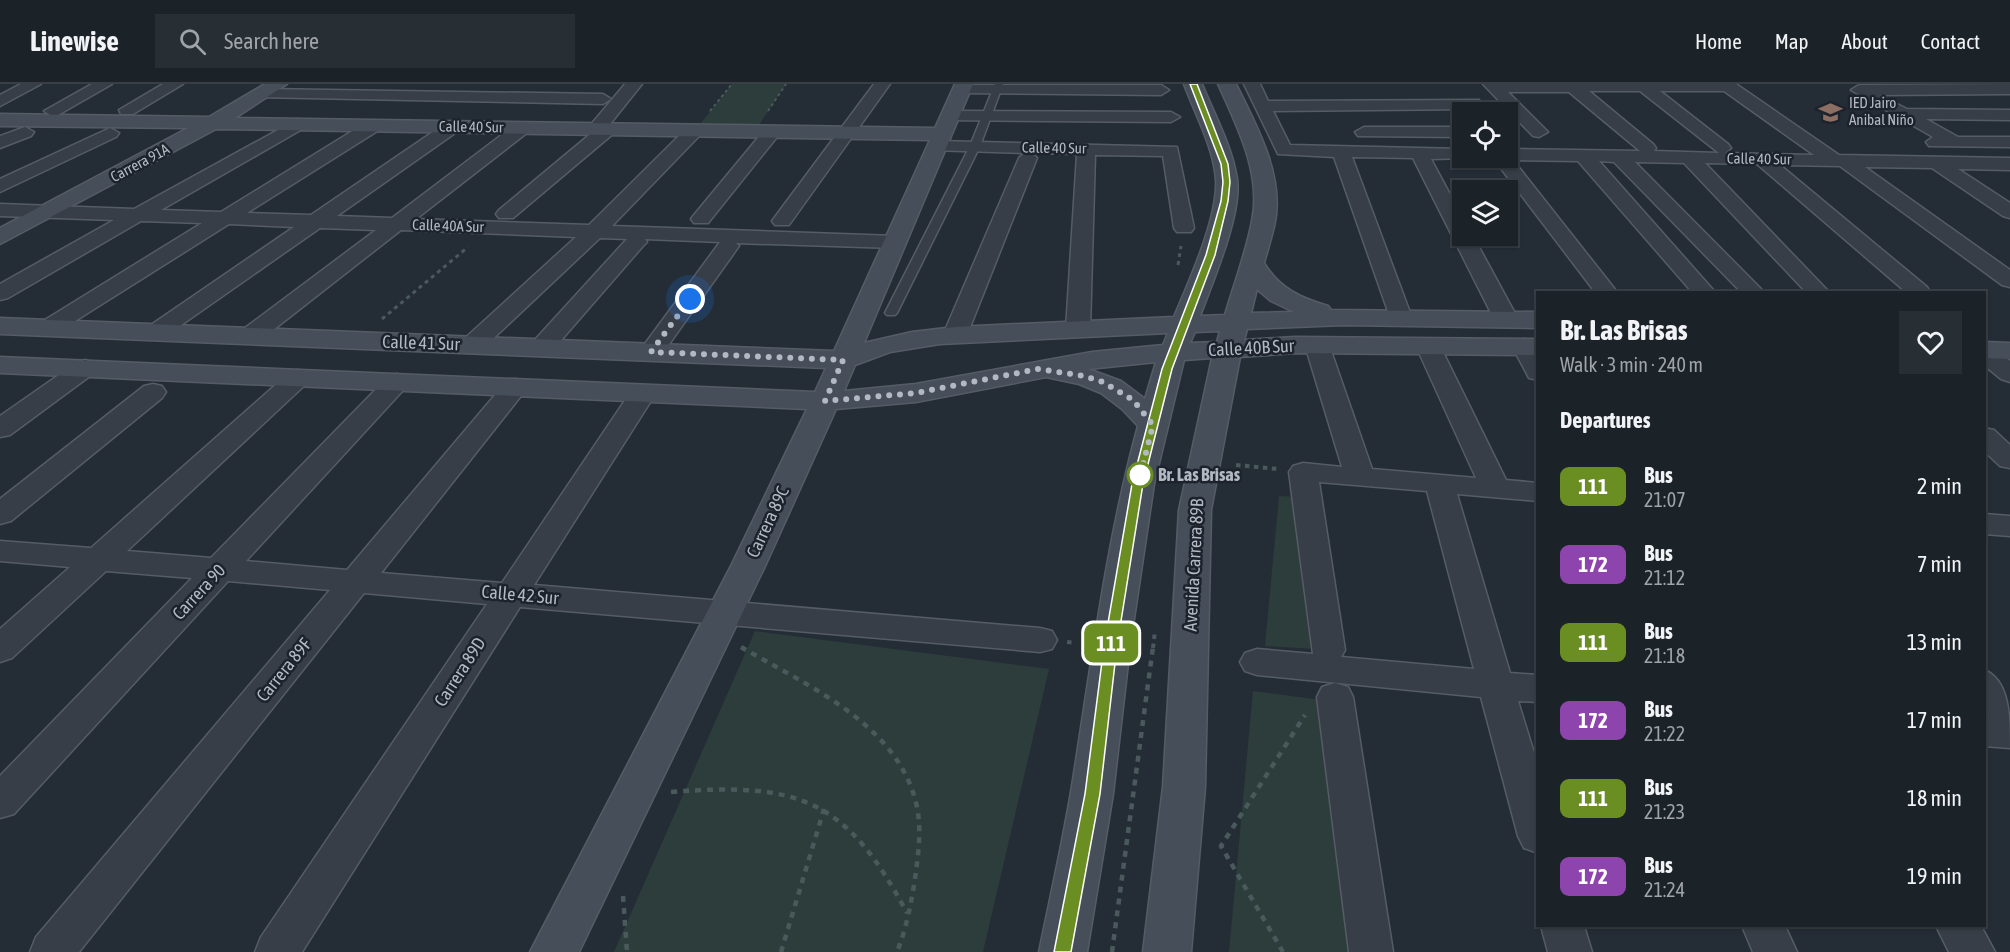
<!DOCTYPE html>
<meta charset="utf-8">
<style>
body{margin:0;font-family:"Asap Condensed",sans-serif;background:#282f34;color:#f1f3f6;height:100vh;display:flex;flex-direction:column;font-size:22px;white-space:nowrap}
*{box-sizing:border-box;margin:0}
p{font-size:20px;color:#a0a4a8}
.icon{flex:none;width:33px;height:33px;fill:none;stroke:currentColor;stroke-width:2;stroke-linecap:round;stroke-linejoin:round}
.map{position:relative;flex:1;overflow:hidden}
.sheet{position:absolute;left:1536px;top:207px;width:450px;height:636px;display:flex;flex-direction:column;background:#1b2228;border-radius:0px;box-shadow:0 2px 4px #0004,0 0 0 2px #393f45}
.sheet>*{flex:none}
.badge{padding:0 12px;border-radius:9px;font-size:21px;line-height:39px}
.tools{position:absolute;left:1452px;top:18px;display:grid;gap:12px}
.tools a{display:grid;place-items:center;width:66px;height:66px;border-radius:0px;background:#1b2228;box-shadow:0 2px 4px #0004,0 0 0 2px #393f45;font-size:30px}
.you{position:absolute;width:30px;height:30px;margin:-15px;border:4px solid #fff;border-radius:50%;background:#1a73e8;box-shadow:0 0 0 9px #1a73e833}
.map>.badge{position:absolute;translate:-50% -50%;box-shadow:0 0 0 3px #fff}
h2{padding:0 24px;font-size:22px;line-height:54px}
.round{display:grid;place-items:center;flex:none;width:63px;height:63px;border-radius:0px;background:#282f34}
.head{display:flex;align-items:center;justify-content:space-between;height:102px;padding:0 24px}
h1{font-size:28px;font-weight:700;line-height:45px}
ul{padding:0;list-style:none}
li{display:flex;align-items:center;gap:18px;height:78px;padding:0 24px}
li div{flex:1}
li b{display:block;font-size:22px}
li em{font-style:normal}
li .badge{min-width:66px;font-weight:700;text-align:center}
header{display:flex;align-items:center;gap:36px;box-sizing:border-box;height:84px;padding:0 30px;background:#1b2228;border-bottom:2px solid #393f45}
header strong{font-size:28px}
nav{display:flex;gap:33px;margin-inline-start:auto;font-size:21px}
.search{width:420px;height:54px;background:#282f34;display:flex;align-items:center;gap:15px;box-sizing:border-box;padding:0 21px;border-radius:0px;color:#a0a4a8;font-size:22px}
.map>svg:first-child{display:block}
</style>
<header>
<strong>Linewise</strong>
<div class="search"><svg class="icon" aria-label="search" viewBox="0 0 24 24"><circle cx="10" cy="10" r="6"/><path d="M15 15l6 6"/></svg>Search here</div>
<nav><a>Home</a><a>Map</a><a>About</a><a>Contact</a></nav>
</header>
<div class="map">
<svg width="2010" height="868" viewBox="0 0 2010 868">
<rect width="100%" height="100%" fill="#242d36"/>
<g fill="#2c3d3c">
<polygon points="732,0 786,0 759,41 701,39"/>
<polygon points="1279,412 1296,413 1315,565 1265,562"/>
<polygon points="755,547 1049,585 983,868 614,868"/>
<polygon points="1253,607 1322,616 1349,868 1229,868"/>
</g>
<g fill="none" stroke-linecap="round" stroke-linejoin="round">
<defs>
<polygon id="lane" points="995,0 1003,0 980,62 897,229 895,231 887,231 885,229 970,62"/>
<g id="street">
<polygon points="21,0 41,0 0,22 0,11"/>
<polygon points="92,0 112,0 58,31 52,32 44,27"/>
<polygon points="163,0 183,0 133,30 121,30 119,26"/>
<polygon points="625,0 642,0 610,40 617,45 614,49 513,134 499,134 496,130 499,126 594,47 589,43"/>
<polygon points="874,0 890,0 789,141 775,141 772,137 775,133"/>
<polygon points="1244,0 1260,0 1268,17 1479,16 1481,20 1473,25 1273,27 1290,61 1462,65 1462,74 1468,74 1431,75 1462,133 1462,152 1473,152 1518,235 1514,240 1498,240 1494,235 1413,74 1352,73 1412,234 1408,239 1392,239 1334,73 1278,70"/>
<path d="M1483,0H1736L1839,71L2010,74V86L1958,85L2010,119V134L2003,132L1932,84L1865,83L2010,186V203L2002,201L1840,82L1780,81L1927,203L1930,208H1906L1757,80L1705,79L1829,208H1806L1684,79L1635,78L1764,208H1741L1614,78L1599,77L1715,208H1692L1578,77L1513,76L1617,208H1595L1493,74H1508V65L1640,67L1569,8H1508L1548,48L1539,53L1533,52ZM1589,7H1640L1719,69L1654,67L1656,64L1653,60ZM1660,7H1724L1814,71L1725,69L1731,64L1728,60Z"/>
<polygon points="2010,0 2010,10 1879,11 1907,25 2010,26 2010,36 1926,35 1958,53 2010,53 2010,63 1929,62 1926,58 1933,53 1851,6 1859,1"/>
<polygon points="962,1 1161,1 1169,6 1161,11 956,9 954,6 956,3"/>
<polygon points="262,5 603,10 611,15 603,20 256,13 254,10"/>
<polygon points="950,27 1171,28 1180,33 1171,38 944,36 941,32 944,28"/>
<polygon points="298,35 304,36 307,40 304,44 161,126 221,128 367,38 379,38 382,42 379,46 247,129 311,131 446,39 458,39 461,43 458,47 337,132 392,134 516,40 528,40 531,44 528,48 416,135 589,141 689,42 695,41 704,46 701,50 612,142 895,152 902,154 906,158 902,162 895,164 736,159 739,162 660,273 651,275 642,273 639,268 720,158 645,155 647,158 643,162 550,269 541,271 532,269 529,264 532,259 627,155 600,154 481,266 472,268 463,266 460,261 463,256 576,153 401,146 259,257 250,259 241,257 238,252 241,247 376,146 320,144 164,253 156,255 148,253 144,248 148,243 294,143 229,140 56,249 40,249 36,244 40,239 202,139 141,137 8,214 0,216 0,200 114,136 0,132 0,120 134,125"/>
<polygon points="25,43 34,48 31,52 0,64 0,52"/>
<polygon points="772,43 781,48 708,139 694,139 691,135 694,131 766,44"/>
<polygon points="1364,43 1462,43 1462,53 1358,52 1355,48"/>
<polygon points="110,44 119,49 116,53 0,108 0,95"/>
<polygon points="937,57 1177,63 1194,144 1191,148 1177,148 1174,144 1163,72 1095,71 1090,245 1086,250 1078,252 1070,250 1066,245 1077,70 1032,69 1037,74 967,251 964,256 955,258 946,256 943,251 1019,74 1025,69 931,66 928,62 931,58"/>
<path d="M1317,254L1326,256L1329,261L1372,385L1476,394L1416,262L1419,257L1428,255L1437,257L1440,262L1506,396L1538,399V417L1457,410L1510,589L1538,591V618L1518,617L1538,682V769L1524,764L1518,752L1481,613L1257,591L1245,587L1240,578L1245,569L1257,565L1313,570L1289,388L1293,382L1303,379L1342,383L1305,261L1308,256ZM1319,398L1427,407L1474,585L1341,573L1345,566Z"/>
<polygon points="1524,255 1533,257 1538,264 1538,296 1529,294 1512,262 1515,257"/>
<polygon points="1984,261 1993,263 2010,277 2010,298 2001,295 1984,281"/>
<polygon points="85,276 94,279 98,284 94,289 10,351 0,353 0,332 76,279"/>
<polygon points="298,286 307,289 311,294 307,299 127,467 211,474 388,293 397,290 406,293 410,298 406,303 246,477 347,486 506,298 515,295 524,298 528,303 381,489 502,499 634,303 643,301 652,303 656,309 534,501 1040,544 1052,547 1057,556 1052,565 1040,568 520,523 302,868 255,868 261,853 487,520 364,509 79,868 30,868 36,853 330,506 228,497 14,730 0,734 0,692 192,494 106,487 12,574 0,578 0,545 70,483 0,477 0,457 91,464 289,289"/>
<polygon points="153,300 162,302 166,308 162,314 11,437 0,440 0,415 144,302"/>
<polygon points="1984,344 1994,346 2010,361 2010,384 2000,382 1984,367"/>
<polygon points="1984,430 2010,432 2010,452 1984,450"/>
<path d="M1984,586C2010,596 2010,634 2010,664L1984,662V632L1989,633L1984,627Z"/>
<polygon points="1335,599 1348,603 1353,613 1393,868 1349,868 1317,613 1322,603"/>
<polygon points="1541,842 1584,842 1592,868 1548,868"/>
<polygon points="1742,842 1785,842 1797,868 1753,868"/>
<polygon points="1936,842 1981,842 1995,868 1949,868"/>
</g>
<g id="secondary">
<path d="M265,0H287L235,34L935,44L955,0H973L864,259L912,248L955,243L1174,233C1189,197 1218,134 1216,96C1214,64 1195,30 1184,0H1202C1214,30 1232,62 1237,95C1242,130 1213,197 1200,232L1225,231C1234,200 1246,169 1252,137C1262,90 1237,42 1218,0H1236C1256,41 1284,90 1275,138C1272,152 1268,165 1264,179C1279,204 1300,214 1328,222L1331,226L1538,228V244L1344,241L1247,245L1244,256L1295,253L1538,255V271L1295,269L1240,273L1211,426L1205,703L1191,868H1143L1163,703L1179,426L1212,274L1184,276L1154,400L1130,562L1113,710L1087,868H1039C1050,815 1062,761 1071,708C1091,585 1105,462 1138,342L1122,325L1101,309L1079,300L1046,293L916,318L836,325L766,480L579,868H530L732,480L807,325L0,289V273L815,308L826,284L0,250V234L834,267L930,56L216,45L0,160V144L188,44L0,42V30L209,33ZM1257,205L1271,217L1294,228L1251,229ZM1220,247L1217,258L1190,259L1195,248ZM1168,249L1163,261L1092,268L916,300L844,307L855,281L890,268L940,260ZM1156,278L1145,315L1121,297L1088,285Z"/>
<polygon points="1984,258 2010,259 2010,275 1984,274"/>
</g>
</defs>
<use href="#lane" stroke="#555c65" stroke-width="3"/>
<use href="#street" stroke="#555c65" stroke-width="3"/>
<use href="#secondary" stroke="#555c65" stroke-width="3"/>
<g stroke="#4a5a5c" stroke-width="2" stroke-dasharray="3 3" stroke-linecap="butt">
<polyline points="710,27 732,0"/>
<polyline points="768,27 786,0"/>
</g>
<g stroke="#4a5a5c" stroke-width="3" stroke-dasharray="4 4" stroke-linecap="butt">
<polyline points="1178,181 1181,162"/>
<polyline points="382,235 468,163"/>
</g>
<g stroke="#4a5a5c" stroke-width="4" stroke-dasharray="4.5 4.5" stroke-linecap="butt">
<polyline points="1236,381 1278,385"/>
<polyline points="1067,558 1076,559"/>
<polyline points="1153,564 1155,547"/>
</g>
<g stroke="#4a5a5c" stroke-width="4.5" stroke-dasharray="6 6" stroke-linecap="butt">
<path d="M741,563C804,600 894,638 915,715C922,739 919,764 916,788C912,815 907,843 897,868"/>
<path d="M671,708C798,698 846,714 907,829"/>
<polyline points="623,812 627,868"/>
<polyline points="781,868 824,725"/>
<polyline points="1112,868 1153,563"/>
<polyline points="1283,868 1221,762 1305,631"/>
</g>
<use href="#lane" fill="#373e47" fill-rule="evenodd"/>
<use href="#street" fill="#373e47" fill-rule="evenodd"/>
<use href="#secondary" fill="#464e59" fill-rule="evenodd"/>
</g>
<polygon fill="#6b8e23" stroke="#fff" stroke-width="1.5" points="1190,0 1197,0 1228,80 1230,98 1228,117 1215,171 1172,285 1143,400 1117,562 1100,710 1071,868 1054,868 1085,710 1104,562 1132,400 1162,285 1206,171 1221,117 1223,98 1221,80"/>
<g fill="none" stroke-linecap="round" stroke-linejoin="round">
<polyline stroke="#b2b9c3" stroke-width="6" stroke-dasharray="0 10.8" points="690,215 651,268 843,276 825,317 916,309 1038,285 1084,292 1103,298 1133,316 1153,341 1138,400 1140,391"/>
</g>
<defs>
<symbol id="school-bare" viewBox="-9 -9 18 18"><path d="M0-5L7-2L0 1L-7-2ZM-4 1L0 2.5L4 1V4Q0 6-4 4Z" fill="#8d6e63" stroke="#1d232c" stroke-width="2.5" paint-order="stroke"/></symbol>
</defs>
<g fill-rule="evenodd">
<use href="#school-bare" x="1814" y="12" width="33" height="33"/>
</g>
<circle fill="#fff" stroke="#6b8e23" stroke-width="3" cx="1140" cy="391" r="12"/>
<g text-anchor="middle" stroke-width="5" stroke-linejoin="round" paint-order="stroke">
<g font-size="15" fill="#b2b9c3" stroke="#1d232c" text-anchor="start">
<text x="1849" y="24">IED Jairo<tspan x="1849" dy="17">Anibal Niño</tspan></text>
</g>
<g font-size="15" fill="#b2b9c3" stroke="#1d232c">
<text transform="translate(471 43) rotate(1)" y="5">Calle 40 Sur</text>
<text transform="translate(1054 64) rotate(1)" y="5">Calle 40 Sur</text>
<text transform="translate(1759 75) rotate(1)" y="5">Calle 40 Sur</text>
<text transform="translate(140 79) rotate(-28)" y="5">Carrera 91A</text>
<text transform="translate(448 142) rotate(2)" y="5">Calle 40A Sur</text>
</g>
<g font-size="18" fill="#b2b9c3" stroke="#1d232c">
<text transform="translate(421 259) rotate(2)" y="6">Calle 41 Sur</text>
<text transform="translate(1251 264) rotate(-3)" y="6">Calle 40B Sur</text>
<text transform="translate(768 438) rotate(-65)" y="6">Carrera 89C</text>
<text transform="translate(1194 481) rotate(-87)" y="6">Avenida Carrera 89B</text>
<text transform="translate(199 508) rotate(-47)" y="6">Carrera 90</text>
<text transform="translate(520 511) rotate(5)" y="6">Calle 42 Sur</text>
<text transform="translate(284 586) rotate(-51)" y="6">Carrera 89F</text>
<text transform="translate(460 588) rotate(-57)" y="6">Carrera 89D</text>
</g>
<g font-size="18" font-weight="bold" fill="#b2b9c3" stroke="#1d232c" text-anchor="start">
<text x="1158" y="397">Br. Las Brisas</text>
</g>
</g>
</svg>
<div class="tools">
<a><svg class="icon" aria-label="locate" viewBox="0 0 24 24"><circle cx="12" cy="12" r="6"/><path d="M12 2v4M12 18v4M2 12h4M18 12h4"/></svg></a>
<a><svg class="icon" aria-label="layers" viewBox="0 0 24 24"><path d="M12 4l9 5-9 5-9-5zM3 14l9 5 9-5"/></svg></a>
</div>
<div class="you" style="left:690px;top:215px"></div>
<b class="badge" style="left:1111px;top:559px;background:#6b8e23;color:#fff">111</b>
<section class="sheet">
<div class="head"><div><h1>Br. Las Brisas</h1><p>Walk · 3 min · 240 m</p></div><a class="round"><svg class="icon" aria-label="heart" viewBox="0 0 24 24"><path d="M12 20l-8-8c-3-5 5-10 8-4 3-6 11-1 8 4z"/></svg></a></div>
<h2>Departures</h2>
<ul>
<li><span class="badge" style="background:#6b8e23;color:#fff">111</span><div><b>Bus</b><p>21:07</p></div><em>2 min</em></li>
<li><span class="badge" style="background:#8e44ad;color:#fff">172</span><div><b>Bus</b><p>21:12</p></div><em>7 min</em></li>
<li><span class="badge" style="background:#6b8e23;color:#fff">111</span><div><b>Bus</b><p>21:18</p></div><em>13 min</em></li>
<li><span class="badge" style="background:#8e44ad;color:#fff">172</span><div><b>Bus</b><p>21:22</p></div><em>17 min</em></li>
<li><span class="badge" style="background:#6b8e23;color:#fff">111</span><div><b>Bus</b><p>21:23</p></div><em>18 min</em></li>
<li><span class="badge" style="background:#8e44ad;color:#fff">172</span><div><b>Bus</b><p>21:24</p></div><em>19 min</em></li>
</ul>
</section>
</div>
